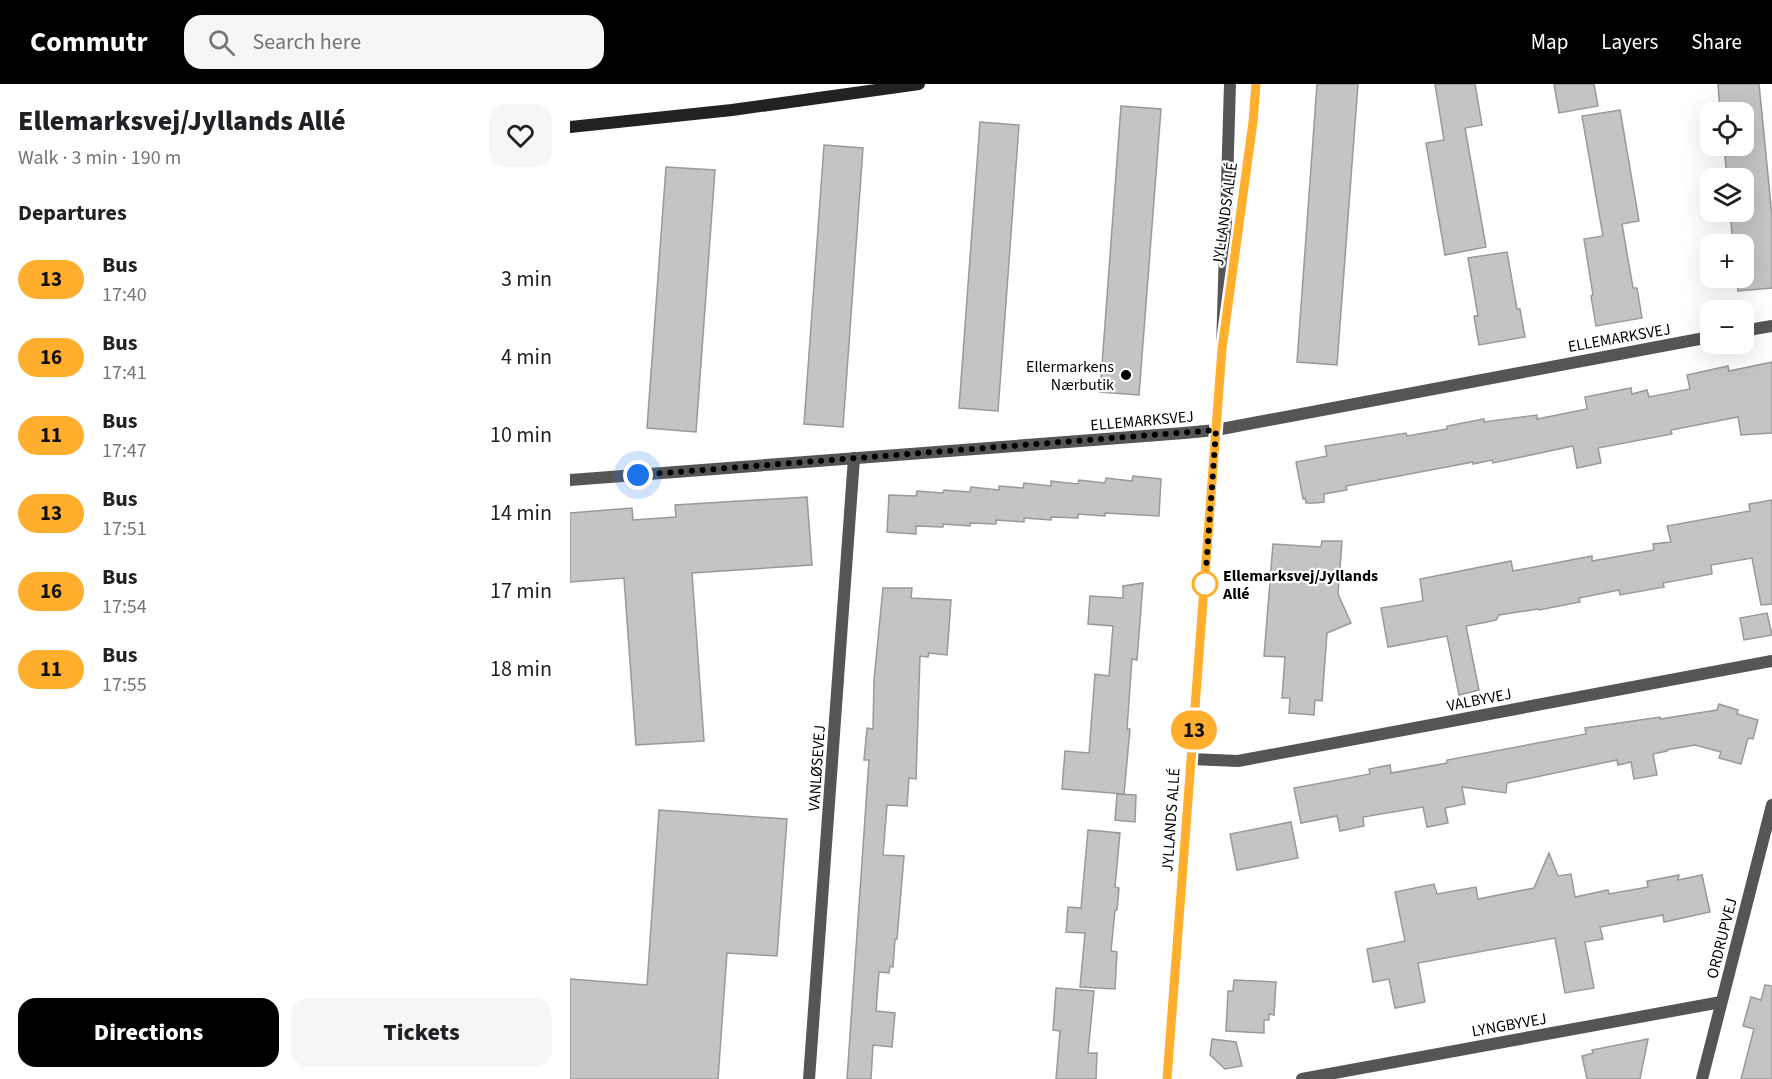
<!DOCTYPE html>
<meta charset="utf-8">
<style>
body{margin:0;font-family:"Source Sans 3",sans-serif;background:#f6f6f6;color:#202124;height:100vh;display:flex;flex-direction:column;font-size:22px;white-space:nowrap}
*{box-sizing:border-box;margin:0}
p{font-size:20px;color:#757577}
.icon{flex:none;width:33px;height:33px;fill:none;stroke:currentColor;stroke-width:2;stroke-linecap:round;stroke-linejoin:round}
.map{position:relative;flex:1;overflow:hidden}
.sheet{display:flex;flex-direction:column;background:#fff;width:570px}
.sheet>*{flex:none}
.badge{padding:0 12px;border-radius:20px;font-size:21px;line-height:39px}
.controls{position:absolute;left:1130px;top:18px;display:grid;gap:12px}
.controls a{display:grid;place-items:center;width:54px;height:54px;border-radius:12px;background:#fff;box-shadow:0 6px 24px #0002;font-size:30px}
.you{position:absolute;width:30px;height:30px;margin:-15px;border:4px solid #fff;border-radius:50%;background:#1a73e8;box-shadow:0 0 0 9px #1a73e833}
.map>.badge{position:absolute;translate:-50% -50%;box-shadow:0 0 0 3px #fff}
h2{padding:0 18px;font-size:22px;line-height:54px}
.round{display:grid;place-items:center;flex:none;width:63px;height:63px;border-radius:18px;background:#f6f6f6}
.summary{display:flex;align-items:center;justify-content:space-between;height:102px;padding:0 18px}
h1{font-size:28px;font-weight:800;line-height:45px}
.primary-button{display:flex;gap:12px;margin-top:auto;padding:12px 18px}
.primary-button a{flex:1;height:69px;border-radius:18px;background:#000;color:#fff;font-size:24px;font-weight:800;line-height:69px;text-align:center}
.primary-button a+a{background:#f6f6f6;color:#202124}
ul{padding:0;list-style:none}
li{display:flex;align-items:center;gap:18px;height:78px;padding:0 18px}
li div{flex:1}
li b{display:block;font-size:22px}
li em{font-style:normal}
li .badge{min-width:66px;font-weight:700;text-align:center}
header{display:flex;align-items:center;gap:36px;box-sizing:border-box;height:84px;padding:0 30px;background:#000;color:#fff}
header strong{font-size:28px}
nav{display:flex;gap:33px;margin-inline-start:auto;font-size:21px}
.search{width:420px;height:54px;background:#f6f6f6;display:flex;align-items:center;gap:15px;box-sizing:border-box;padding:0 21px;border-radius:18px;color:#757577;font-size:22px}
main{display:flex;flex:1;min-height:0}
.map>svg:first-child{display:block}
</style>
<header>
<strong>Commutr</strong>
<div class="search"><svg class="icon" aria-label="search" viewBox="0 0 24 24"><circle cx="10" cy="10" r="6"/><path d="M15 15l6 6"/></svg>Search here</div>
<nav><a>Map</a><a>Layers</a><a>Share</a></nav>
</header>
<main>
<section class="sheet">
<div class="summary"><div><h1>Ellemarksvej/Jyllands Allé</h1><p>Walk · 3 min · 190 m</p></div><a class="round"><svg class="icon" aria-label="heart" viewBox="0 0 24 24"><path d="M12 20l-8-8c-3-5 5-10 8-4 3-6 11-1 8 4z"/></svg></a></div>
<h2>Departures</h2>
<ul>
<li><span class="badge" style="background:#ffae2d;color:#111">13</span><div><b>Bus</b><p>17:40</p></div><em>3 min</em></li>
<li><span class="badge" style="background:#ffae2d;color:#111">16</span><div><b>Bus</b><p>17:41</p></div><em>4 min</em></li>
<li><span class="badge" style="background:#ffae2d;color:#111">11</span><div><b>Bus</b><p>17:47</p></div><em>10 min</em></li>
<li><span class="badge" style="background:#ffae2d;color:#111">13</span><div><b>Bus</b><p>17:51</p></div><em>14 min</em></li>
<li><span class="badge" style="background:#ffae2d;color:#111">16</span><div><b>Bus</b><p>17:54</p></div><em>17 min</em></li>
<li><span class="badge" style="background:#ffae2d;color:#111">11</span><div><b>Bus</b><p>17:55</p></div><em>18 min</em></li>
</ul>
<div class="primary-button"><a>Directions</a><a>Tickets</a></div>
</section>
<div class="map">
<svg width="1202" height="995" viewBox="0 0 1202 995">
<rect width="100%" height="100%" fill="#fff"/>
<g fill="#c4c4c4" stroke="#999" stroke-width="1.5">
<polygon points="747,0 788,0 767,281 727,278"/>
<polygon points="865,0 905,0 912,41 895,44 916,163 875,171 856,59 874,56"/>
<polygon points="984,0 1024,0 1028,22 989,29"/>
<polygon points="1148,0 1189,0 1202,132 1202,204 1168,207 1167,194 1173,194 1173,160 1163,160 1160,128 1173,128 1173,94 1157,94 1154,62 1173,62 1173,28 1150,28"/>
<polygon points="551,22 591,25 569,311 530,308"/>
<polygon points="1050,26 1069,137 1052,140 1063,204 1067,204 1072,234 1026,242 1021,212 1023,211 1014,155 1033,152 1012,32"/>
<polygon points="410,38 449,41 428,327 389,324"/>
<polygon points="254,61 293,64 273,343 234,340"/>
<polygon points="96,83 145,86 126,348 77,344"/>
<polygon points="937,168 947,225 950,225 955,253 909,261 904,232 908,232 898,174"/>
<polygon points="1202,278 1202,349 1171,351 1168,333 1101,346 1102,350 1028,364 1031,379 1007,384 1003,362 923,379 922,376 903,380 903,378 776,402 777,406 754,410 754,418 745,419 736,419 735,414 733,415 726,378 757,372 755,362 836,349 837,352 877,345 877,342 914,335 914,338 967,331 967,335 1017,325 1015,313 1061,304 1062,310 1077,306 1079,313 1120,305 1117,291 1158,282 1159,287"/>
<polygon points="563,392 591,395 589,432 535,429 535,432 508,430 508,434 481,433 481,436 454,434 454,438 426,436 426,440 400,439 400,442 373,440 373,443 346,442 346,450 317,448 319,411 346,412 347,407 373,409 374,406 400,408 401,403 429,406 429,402 453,404 454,399 481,402 481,397 508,400 509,396 535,399 536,394 562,397"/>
<polygon points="237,413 242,481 122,489 134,657 66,661 54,494 0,498 0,429 62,424 63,436 106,433 105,421"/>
<polygon points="1202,416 1202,520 1191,521 1182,474 1141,481 1142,490 1093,499 1094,503 1050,511 1049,506 1009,514 1010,518 969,526 968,525 929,531 926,536 922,537 896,542 909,606 889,611 877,552 818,563 811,524 853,517 850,495 941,477 943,487 1022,472 1022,477 1084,466 1083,460 1101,458 1097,442 1180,427 1179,420"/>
<polygon points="752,457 772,457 768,510 781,539 757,549 752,617 745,616 744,631 719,629 720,614 712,614 715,573 694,572 703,460 751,463"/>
<polygon points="573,499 567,576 562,575 557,645 560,645 554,710 492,705 495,667 519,669 525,590 539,592 543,542 518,540 520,512 553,514 553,502"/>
<polygon points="313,504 342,504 341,514 381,516 380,530 377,571 359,569 358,573 350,572 346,695 339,694 337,722 317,721 313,771 334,772 327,855 325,855 323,883 320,882 319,889 309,888 306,927 325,929 322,963 303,961 301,995 277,995 299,676 294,676 297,644 303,645 304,596"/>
<polygon points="1197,529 1202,551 1174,556 1170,534"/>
<polygon points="1149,620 1168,626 1167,630 1188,636 1183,655 1178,654 1171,680 1149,674 1151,668 1125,661 1096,666 1097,667 1083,670 1087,691 1064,695 1061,678 1048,681 1047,676 937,699 936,709 892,703 895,720 875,724 878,739 857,743 853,723 793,733 794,742 770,747 767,732 731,739 724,704 800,690 799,685 820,681 821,689 877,679 877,676 1016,650 1015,644 1090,633 1090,635 1147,626"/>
<polygon points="547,710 566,711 565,738 545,736"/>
<polygon points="89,726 217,735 207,872 157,869 148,995 0,995 0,895 77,901"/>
<polygon points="721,738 728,774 667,786 660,750"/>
<polygon points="518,746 550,749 545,803 549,804 547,826 545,826 541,867 547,868 545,905 510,903 515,849 496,848 498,823 511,824"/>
<polygon points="979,769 988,792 1001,790 1005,813 1038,806 1039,810 1078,803 1077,797 1109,791 1108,796 1132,791 1140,828 1094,838 1093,831 1030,843 1033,855 1015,858 1024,904 995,909 985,854 848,879 855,918 825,924 819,895 803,898 797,865 835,857 825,808 864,800 867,810 906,803 908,815 964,804"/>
<polygon points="664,896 706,898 704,931 699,930 699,936 694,936 694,949 656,947 658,907 663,907"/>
<polygon points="1195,901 1202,902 1202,995 1171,995 1184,945 1173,942 1181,913 1191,916"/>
<polygon points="486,904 524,907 518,969 527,969 526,995 486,995 490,947 483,946"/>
<polygon points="642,955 666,958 672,982 655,985 640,971"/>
<polygon points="1078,955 1070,995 1017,995 1012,972 1023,969 1022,966"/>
</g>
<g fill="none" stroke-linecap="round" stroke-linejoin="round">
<g stroke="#555" stroke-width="12">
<polyline points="1173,247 1202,242"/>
<polyline points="0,396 614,349 646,346 1140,253"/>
<polyline points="621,675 668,677 1202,577"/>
<polyline points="239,995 284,374"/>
<polyline points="732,995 1151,918"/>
<polyline points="1132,995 1202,721"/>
</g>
<g stroke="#555" stroke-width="12">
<polyline points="661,204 683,38 686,0"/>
<polyline points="597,995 652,265 660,0"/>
</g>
<polyline stroke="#222" stroke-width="12" points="0,43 162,26 349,0"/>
</g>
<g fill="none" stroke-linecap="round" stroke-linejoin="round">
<defs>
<polyline id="line" points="597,995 652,265 683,38 686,0"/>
</defs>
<use href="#line" stroke="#fff" stroke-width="14"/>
<use href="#line" stroke="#ffae2d" stroke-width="9"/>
<polyline stroke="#000" stroke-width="6" stroke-dasharray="0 10.8" points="68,391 646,346 635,500"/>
</g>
<circle fill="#000" stroke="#fff" stroke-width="2" cx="556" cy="291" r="6"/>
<circle fill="#fff" stroke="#ffae2d" stroke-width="3" cx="635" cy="500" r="12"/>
<g text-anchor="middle" stroke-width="4.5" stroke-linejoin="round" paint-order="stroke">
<g font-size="16" fill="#000" stroke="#fff">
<text transform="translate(654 130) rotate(-82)" y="6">JYLLANDS ALLÉ</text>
<text transform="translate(1049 253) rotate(-10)" y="6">ELLEMARKSVEJ</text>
<text transform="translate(572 336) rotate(-5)" y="6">ELLEMARKSVEJ</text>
<text transform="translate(909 615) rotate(-11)" y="6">VALBYVEJ</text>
<text transform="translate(246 684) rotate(-86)" y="6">VANLØSEVEJ</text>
<text transform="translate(600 736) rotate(-86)" y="6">JYLLANDS ALLÉ</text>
<text transform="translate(1151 854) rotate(-76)" y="6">ORDRUPVEJ</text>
<text transform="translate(939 940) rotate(-10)" y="6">LYNGBYVEJ</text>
</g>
<g font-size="16" fill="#000" stroke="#fff" text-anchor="end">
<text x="544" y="288">Ellermarkens<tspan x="544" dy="18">Nærbutik</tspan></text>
</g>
<g font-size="16" font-weight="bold" fill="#000" stroke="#fff" text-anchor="start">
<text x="653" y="497">Ellemarksvej/Jyllands<tspan x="653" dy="18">Allé</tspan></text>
</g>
</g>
</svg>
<div class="controls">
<a><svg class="icon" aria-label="locate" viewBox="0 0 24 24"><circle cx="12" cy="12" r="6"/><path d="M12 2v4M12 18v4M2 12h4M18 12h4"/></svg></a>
<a><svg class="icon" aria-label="layers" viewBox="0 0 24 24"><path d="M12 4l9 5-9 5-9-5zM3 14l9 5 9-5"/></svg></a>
<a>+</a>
<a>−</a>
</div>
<div class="you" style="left:68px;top:391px"></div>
<b class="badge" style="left:624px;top:646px;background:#ffae2d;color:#111">13</b>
</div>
</main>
